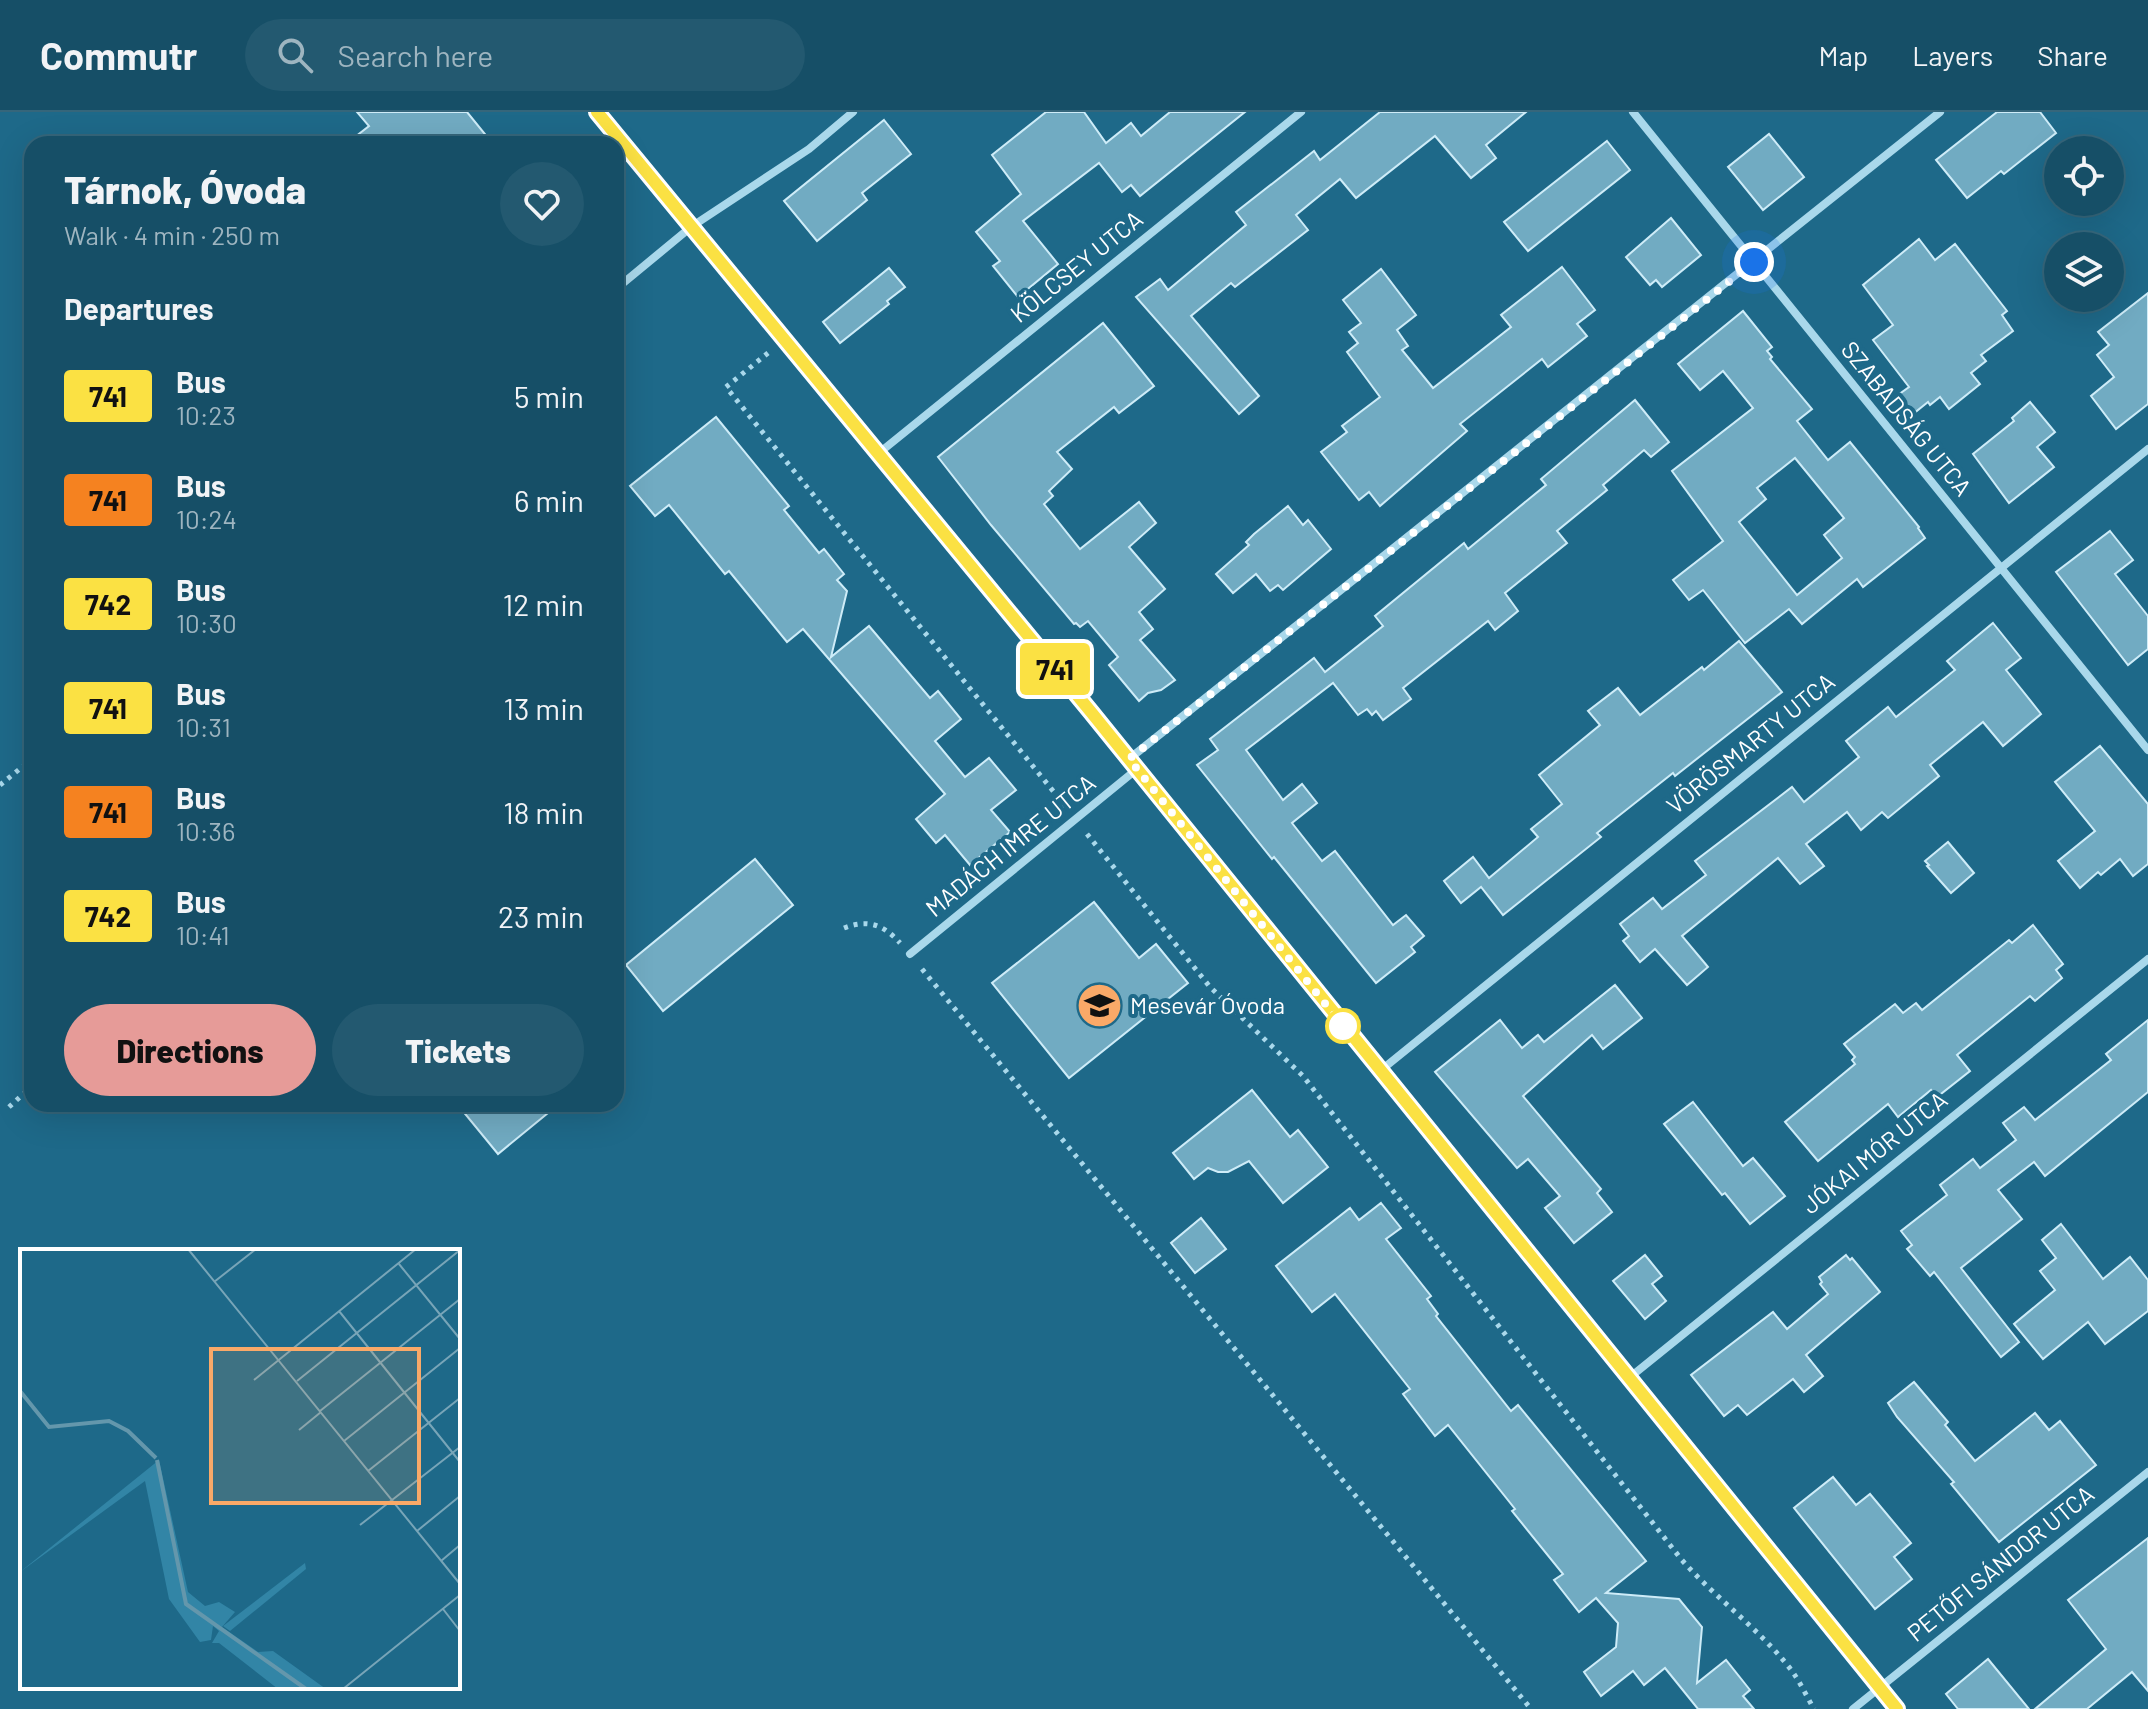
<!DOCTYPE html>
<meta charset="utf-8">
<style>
body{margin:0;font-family:Barlow,sans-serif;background:#235970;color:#f1f3f6;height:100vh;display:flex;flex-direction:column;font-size:30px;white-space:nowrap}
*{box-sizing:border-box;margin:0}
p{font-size:26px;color:#9eb5c0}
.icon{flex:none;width:44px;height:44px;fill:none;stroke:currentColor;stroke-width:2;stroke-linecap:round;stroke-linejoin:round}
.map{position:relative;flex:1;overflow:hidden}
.drawer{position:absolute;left:24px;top:24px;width:600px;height:976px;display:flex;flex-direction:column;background:#164f67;border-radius:24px;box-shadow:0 8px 32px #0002,0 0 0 2px #35667b}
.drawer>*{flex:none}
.badge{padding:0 16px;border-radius:6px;font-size:28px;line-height:52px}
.tools{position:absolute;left:2044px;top:24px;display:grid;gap:16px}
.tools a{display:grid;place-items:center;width:80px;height:80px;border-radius:50%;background:#164f67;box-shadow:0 8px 32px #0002,0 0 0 2px #35667b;font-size:40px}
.you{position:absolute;width:40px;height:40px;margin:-20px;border:6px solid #fff;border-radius:50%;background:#1a73e8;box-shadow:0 0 0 12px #1a73e833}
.map>.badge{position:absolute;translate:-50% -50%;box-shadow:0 0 0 4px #fff}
h2{padding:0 40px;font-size:30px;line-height:72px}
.round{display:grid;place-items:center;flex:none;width:84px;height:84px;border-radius:42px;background:#235970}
.summary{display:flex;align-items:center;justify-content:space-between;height:136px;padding:0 40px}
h1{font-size:38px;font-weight:800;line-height:60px}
.primary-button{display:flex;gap:16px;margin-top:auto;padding:16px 40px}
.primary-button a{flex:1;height:92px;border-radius:48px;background:#e69b98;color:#111;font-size:32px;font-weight:800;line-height:92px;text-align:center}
.primary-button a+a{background:#235970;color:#f1f3f6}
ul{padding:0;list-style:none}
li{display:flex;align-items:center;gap:24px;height:104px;padding:0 40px}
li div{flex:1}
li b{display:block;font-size:30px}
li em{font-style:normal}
li .badge{min-width:88px;font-weight:700;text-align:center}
header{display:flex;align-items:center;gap:48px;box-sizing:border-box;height:112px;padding:0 40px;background:#164f67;border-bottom:2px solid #35667b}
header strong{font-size:38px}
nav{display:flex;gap:44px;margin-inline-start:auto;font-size:28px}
.search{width:560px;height:72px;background:#235970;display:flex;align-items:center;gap:20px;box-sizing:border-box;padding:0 28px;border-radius:44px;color:#9eb5c0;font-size:30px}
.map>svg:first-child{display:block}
</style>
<header>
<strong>Commutr</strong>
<div class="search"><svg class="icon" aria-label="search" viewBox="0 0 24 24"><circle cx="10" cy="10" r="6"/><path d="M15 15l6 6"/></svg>Search here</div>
<nav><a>Map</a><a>Layers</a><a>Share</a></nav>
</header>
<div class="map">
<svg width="2148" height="1597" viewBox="0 0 2148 1597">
<rect width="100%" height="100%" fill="#1e6989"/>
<g fill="#71abc2" stroke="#ceecf8" stroke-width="2" fill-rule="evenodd">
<polygon points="357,0 467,0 493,32 346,32 369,14"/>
<polygon points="1046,0 1084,0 1106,31 1131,11 1141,24 1170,0 1245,0 1140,84 1131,73 1122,80 1099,51 1023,109 1058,152 1018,185 993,154 1000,149 976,120 1021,82 992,43"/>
<polygon points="1380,0 1526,0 1486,33 1496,46 1471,66 1435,24 1356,86 1340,67 1296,103 1308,118 1235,175 1231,171 1191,204 1259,284 1239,302 1136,185 1160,167 1168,178 1246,113 1236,100 1314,39 1320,48"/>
<polygon points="1997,0 2040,0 2056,21 2004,62 2001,59 1967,86 1936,48"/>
<polygon points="884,8 911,42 862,81 867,88 817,129 784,89"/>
<polygon points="1769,22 1804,65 1763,98 1728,55"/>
<polygon points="1607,29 1630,58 1528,139 1504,110"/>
<polygon points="1671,106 1701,143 1662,175 1656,168 1650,173 1626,145"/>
<polygon points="1919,127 1935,148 1955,132 2007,199 2002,203 2013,219 1981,243 1986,249 1971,261 1980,272 1949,297 1940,285 1930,293 1928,290 1913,302 1898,283 1909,275 1873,228 1893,213 1863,173"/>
<polygon points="1562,155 1595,198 1577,212 1587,224 1548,255 1542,247 1460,312 1467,319 1380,394 1369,380 1359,388 1321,340 1347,320 1342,314 1380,285 1347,240 1358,231 1349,220 1361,211 1343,188 1381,157 1416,203 1397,218 1408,234 1402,238 1433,276 1511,215 1501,203"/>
<polygon points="889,156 905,175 887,189 889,192 840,231 823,210"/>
<polygon points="2148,181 2148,292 2116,317 2091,284 2114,265 2097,243 2109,233 2098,220"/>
<path d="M1743,199L1772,235L1767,239L1772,245L1770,247L1812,297L1797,309L1828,348L1850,330L1919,415L1918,416L1925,426L1863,475L1857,467L1802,512L1789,497L1745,531L1703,478L1689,488L1673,468L1723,429L1672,359L1753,296L1723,259L1700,278L1678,252ZM1795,346L1844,406L1824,423L1842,446L1797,483L1739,410L1766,387L1757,376Z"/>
<polygon points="1103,211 1154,274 1119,301 1114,295 1057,340 1072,357 1049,379 1053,384 1044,392 1080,437 1139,390 1156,411 1129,435 1165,477 1139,500 1153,517 1140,528 1175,568 1161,578 1148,581 1139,589 1109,553 1118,545 1088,509 1080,515 1076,511 1074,512 991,413 938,345"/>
<polygon points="1635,288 1669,330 1651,345 1644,338 1603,373 1607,378 1557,419 1567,431 1505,481 1518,499 1495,518 1488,509 1403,576 1411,587 1383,608 1376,599 1372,603 1367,597 1358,603 1333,571 1246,638 1283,688 1302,672 1317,691 1292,711 1322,749 1335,739 1393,813 1406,803 1424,824 1411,835 1415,840 1376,871 1274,745 1272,747 1197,653 1218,638 1210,627 1314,546 1325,560 1383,514 1375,504 1464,431 1468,437 1546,373 1541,367"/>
<polygon points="2030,290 2055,320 2037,335 2054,355 2009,391 1973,342 2014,309 2012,306"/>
<polygon points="716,305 789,394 784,398 819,441 824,437 844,462 837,468 847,479 831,545 869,514 930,586 938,579 961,607 935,629 965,665 989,646 1016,678 991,698 1010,720 970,753 945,723 936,731 916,707 945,682 803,517 787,530 729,459 725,462 669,393 655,404 630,374"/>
<polygon points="1288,394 1303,413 1308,408 1331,437 1283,478 1278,473 1270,479 1256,462 1233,481 1216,462 1249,433 1246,430 1254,422"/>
<polygon points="2110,419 2133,448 2115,462 2148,504 2148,537 2128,553 2056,460"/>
<polygon points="1993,511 2021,546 2006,558 2041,602 2003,634 1983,610 1930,653 1939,664 1888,706 1882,700 1861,718 1847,700 1806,732 1824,754 1800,772 1778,746 1682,824 1708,855 1687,873 1655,837 1640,850 1623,829 1629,824 1620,812 1653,786 1662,797 1706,763 1695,749 1792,675 1804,690 1859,645 1846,629 1888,595 1896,605 1955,558 1947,549"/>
<polygon points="1739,529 1782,580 1675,664 1673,661 1597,721 1601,725 1503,803 1481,775 1461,791 1444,769 1473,745 1489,766 1538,725 1531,717 1562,692 1539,663 1600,613 1588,599 1618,576 1640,603 1702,555 1704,558"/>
<polygon points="2100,634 2148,692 2148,752 2133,764 2120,747 2101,763 2098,760 2080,776 2058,749 2095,719 2055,670"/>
<polygon points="1948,730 1974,761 1951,781 1927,754 1929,753 1925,749"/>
<polygon points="755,747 793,793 663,899 626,853"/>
<polygon points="1094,790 1139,846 1156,832 1188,871 1069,966 992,871"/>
<polygon points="2033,813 2063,852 2056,858 2062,866 2035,889 2030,884 1957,943 1970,959 1937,985 1931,978 1898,1005 1888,992 1818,1049 1785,1010 1855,952 1852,948 1855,945 1844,932 1895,892 1903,901 1916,891 1922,898 2009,828 2012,831"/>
<polygon points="1615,873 1642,906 1603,937 1592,923 1523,984 1601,1077 1597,1081 1612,1100 1574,1131 1545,1096 1560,1084 1528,1047 1517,1056 1435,960 1500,908 1522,936 1538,923 1544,930"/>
<polygon points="2148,908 2148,980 2045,1064 2034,1050 1998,1078 2022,1107 1961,1156 2019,1230 2001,1245 1934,1160 1930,1164 1907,1137 1912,1133 1901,1119 1947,1083 1940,1073 1973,1047 1980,1056 2016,1028 2003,1011 2024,995 2035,1008 2111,948 2106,942"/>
<polygon points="1252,978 1290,1025 1298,1018 1328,1055 1283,1091 1249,1049 1228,1060 1218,1060 1208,1056 1194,1067 1173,1041"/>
<polygon points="1693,990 1743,1054 1753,1046 1785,1084 1750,1112 1725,1081 1722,1083 1664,1012"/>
<polygon points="457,992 559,992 498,1042"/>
<polygon points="1381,1091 1401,1116 1386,1127 1431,1184 1427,1187 1438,1202 1436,1204 1511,1299 1518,1293 1646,1449 1606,1481 1679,1487 1702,1515 1697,1571 1726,1548 1750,1578 1743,1584 1754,1597 1698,1597 1665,1556 1644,1573 1633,1559 1601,1584 1584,1560 1616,1535 1618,1511 1596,1486 1579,1500 1554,1468 1563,1462 1512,1399 1515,1397 1448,1313 1435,1324 1403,1282 1410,1277 1335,1182 1312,1200 1276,1154 1350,1096 1359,1108"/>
<polygon points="1201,1106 1226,1137 1195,1161 1171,1131"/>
<polygon points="2061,1112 2103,1167 2130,1145 2148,1168 2148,1199 2105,1232 2088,1210 2043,1247 2014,1212 2055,1178 2040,1159 2056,1146 2042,1128"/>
<polygon points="1645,1143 1662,1164 1652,1172 1666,1189 1645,1207 1613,1169"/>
<polygon points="1846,1143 1850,1148 1852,1146 1880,1180 1806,1243 1823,1264 1804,1280 1793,1267 1747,1303 1738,1293 1724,1304 1691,1263 1773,1200 1787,1217 1828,1182 1820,1172 1822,1170 1819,1165"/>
<polygon points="1914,1270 1948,1310 1945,1313 1975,1349 2035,1301 2049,1318 2060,1309 2096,1353 1999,1430 1951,1372 1954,1370 1897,1305 1888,1291"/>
<polygon points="1833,1365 1856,1393 1870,1382 1911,1431 1894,1445 1912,1467 1875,1497 1794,1396"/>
<polygon points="2148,1426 2148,1579 2132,1560 2087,1597 2035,1597 2106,1537 2068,1488"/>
<polygon points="1988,1547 2029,1597 1958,1597 1946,1582"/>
</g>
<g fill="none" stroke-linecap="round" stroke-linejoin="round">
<g stroke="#a9d8eb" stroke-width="5" stroke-dasharray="4 6" stroke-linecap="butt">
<polyline points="768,241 726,275 1066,695"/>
<polyline points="0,673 32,647"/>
<path d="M1087,722L1210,875L1303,964L1681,1447C1716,1487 1760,1517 1792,1559C1800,1570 1807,1585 1814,1597"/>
<path d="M844,816C867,807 883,812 900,831"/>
<polyline points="922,857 1531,1597"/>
<polyline points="9,995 32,974"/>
</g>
<g stroke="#a9d8eb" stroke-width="8">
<polyline points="1633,0 2148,638"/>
<polyline points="616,177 691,115 809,37 853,0"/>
<polyline points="879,341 1301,0"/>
<polyline points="1129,647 1940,0"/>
<polyline points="910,842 1137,657"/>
<polyline points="1380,959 2148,337"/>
<polyline points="1629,1266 2148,847"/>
<polyline points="1853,1597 2148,1360"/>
</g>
<polyline stroke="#a9d8eb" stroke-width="14" points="597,0 1129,647 1897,1597"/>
</g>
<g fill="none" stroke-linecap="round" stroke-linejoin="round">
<defs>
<polyline id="line" points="597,0 1091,600 1897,1597"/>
</defs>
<use href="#line" stroke="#fff" stroke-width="18"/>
<use href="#line" stroke="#fbe143" stroke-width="12"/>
<polyline stroke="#fff" stroke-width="8" stroke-dasharray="0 14.4" points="1343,914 1129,647 1754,150"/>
</g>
<defs>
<symbol id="school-disc" viewBox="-11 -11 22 22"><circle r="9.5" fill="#faa968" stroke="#1e6989"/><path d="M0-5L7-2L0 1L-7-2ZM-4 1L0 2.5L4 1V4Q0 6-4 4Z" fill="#111"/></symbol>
</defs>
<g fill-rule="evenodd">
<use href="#school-disc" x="1074" y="868" width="51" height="51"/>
</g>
<circle fill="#fff" stroke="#fbe143" stroke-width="4" cx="1343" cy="914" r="16"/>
<g text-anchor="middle" stroke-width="8" stroke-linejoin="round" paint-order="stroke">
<g font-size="24" fill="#fff" stroke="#1e6989">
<text transform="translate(1077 155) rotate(-39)" y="8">KÖLCSEY UTCA</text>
<text transform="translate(1906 307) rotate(51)" y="8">SZABADSÁG UTCA</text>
<text transform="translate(1751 632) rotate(-39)" y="8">VÖRÖSMARTY UTCA</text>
<text transform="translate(1011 734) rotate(-39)" y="8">MADÁCH IMRE UTCA</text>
<text transform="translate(1875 1041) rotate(-39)" y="8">JÓKAI MÓR UTCA</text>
<text transform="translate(2001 1452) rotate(-39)" y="8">PETŐFI SÁNDOR UTCA</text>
</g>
<g font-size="24" fill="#fff" stroke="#1e6989" text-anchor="start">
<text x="1130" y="902">Mesevár Óvoda</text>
</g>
</g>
<g transform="translate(20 1137)">
<rect width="440" height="440" fill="#1e6989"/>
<path d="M285,314L286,320L210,382L203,377Z" fill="#3285a6"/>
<path d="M139,211L168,343L185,357L199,353L215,363L202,378L238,403L253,402L306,440H258L199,394H192L199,382L193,377L191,391L180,393L149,350L125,232L0,323Z" fill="#3285a6"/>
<path fill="none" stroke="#6497ac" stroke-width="4" d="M0,142L29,178L89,172L108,182L136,209M137,211L166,355L286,440"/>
<path fill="none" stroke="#78a5b8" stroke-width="2" d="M168,0L440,335M379,15L440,90M194,33L236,0M319,62L440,213M234,131L396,0M277,132L440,1M300,162L440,50M279,181L301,163M324,192L440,99M348,222L440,149M340,276L440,198M397,282L440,247M421,312L440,296M423,360L440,382M323,440L440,346"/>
<path fill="#faa968" fill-opacity="0.15" stroke="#faa968" stroke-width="4" d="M191,100H399V254H191Z"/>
<rect width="440" height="440" fill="none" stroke="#fff" stroke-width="4"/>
</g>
</svg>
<div class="tools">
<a><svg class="icon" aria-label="locate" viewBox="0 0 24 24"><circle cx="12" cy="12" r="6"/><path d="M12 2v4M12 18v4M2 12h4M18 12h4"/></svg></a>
<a><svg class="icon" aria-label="layers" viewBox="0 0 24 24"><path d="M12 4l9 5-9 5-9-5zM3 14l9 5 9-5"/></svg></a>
</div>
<div class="you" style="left:1754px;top:150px"></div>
<b class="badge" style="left:1055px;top:557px;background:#fbe143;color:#111">741</b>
<section class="drawer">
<div class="summary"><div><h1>Tárnok, Óvoda</h1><p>Walk · 4 min · 250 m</p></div><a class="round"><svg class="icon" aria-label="heart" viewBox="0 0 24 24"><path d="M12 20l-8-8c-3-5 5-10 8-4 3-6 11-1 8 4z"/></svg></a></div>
<h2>Departures</h2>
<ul>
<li><span class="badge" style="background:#fbe143;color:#111">741</span><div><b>Bus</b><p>10:23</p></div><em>5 min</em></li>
<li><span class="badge" style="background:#f58220;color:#111">741</span><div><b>Bus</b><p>10:24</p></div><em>6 min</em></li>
<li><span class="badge" style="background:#fbe143;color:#111">742</span><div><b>Bus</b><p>10:30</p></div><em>12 min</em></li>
<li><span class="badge" style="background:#fbe143;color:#111">741</span><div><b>Bus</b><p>10:31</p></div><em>13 min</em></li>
<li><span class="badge" style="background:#f58220;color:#111">741</span><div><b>Bus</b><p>10:36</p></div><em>18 min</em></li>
<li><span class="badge" style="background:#fbe143;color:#111">742</span><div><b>Bus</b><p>10:41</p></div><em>23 min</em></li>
</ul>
<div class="primary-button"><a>Directions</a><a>Tickets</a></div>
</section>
</div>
